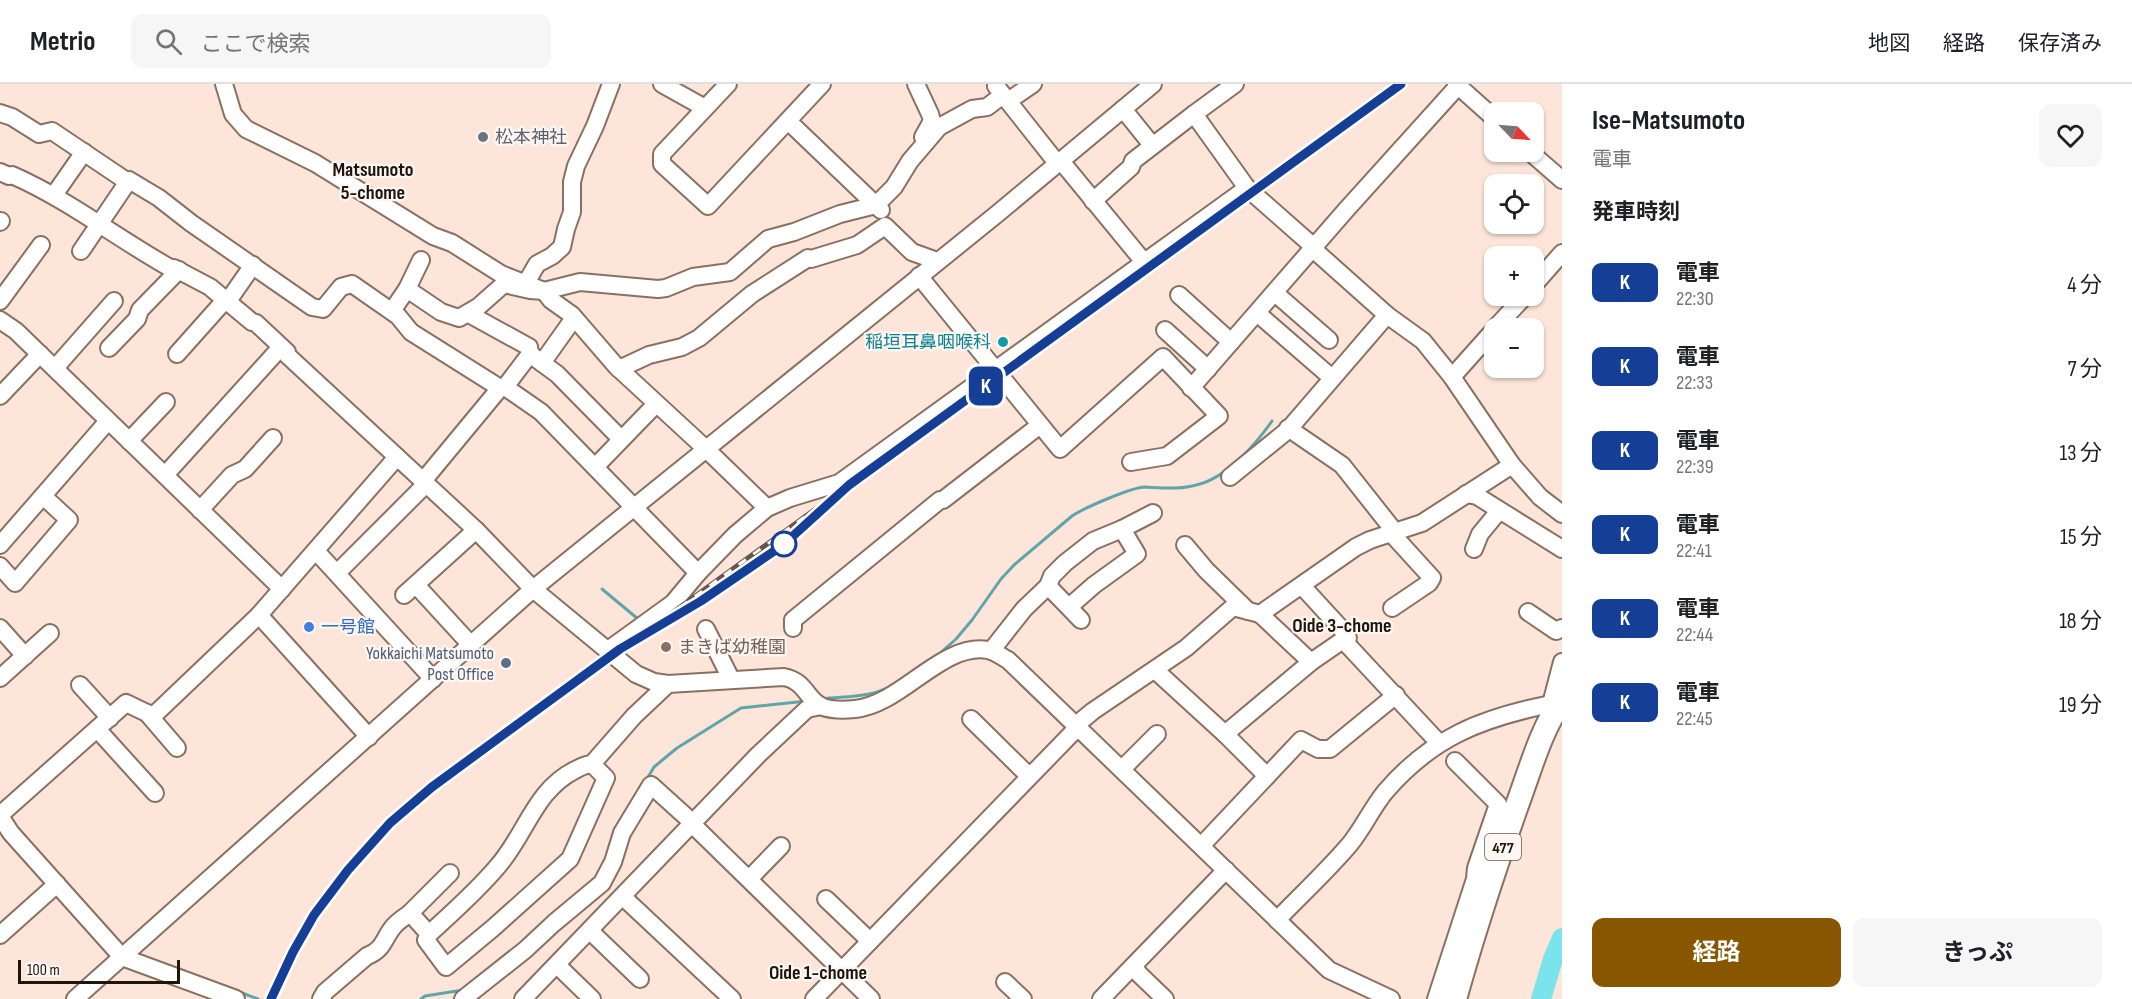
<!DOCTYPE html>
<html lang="ja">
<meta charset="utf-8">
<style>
body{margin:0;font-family:"Sofia Sans Condensed","Noto Sans JP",sans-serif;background:#f6f6f6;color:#202124;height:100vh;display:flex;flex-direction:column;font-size:22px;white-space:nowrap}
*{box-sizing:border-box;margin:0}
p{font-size:20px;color:#757577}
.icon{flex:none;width:33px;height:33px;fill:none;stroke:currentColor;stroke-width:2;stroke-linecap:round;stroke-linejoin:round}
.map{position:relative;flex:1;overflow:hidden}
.drawer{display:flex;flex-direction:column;background:#fff;width:570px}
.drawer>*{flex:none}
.badge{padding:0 12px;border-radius:9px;font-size:21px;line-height:39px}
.needle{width:39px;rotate:115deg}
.fabs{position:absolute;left:1484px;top:18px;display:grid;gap:12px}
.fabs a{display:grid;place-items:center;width:60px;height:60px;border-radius:12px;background:#fff;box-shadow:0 2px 4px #0004;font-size:30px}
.scale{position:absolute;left:18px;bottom:15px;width:162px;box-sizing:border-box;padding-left:6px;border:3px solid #1f150f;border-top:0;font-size:16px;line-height:21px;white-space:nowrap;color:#1f150f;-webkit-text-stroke:4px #fdf7f4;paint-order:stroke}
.map>.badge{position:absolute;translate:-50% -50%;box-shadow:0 0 0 3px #fff}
h2{padding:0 30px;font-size:22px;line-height:54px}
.round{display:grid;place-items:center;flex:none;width:63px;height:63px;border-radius:12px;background:#f6f6f6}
.summary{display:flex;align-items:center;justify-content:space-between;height:102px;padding:0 30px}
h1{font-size:28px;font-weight:700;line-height:45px}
.primary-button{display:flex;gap:12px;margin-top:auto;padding:12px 30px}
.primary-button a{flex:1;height:69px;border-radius:12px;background:#895600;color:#fff;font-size:24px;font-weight:700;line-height:69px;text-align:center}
.primary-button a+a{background:#f6f6f6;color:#202124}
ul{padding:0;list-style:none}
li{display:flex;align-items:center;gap:18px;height:84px;padding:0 30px}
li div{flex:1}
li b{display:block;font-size:22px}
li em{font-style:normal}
li .badge{min-width:66px;font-weight:700;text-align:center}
header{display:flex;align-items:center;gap:36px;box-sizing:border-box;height:84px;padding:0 30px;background:#fff;border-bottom:2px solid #e0e0e0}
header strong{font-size:28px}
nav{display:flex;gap:33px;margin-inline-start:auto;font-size:21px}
.search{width:420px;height:54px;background:#f6f6f6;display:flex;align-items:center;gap:15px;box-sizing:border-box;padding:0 21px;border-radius:12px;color:#757577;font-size:22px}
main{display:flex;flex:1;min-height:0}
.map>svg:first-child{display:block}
</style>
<header>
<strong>Metrio</strong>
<div class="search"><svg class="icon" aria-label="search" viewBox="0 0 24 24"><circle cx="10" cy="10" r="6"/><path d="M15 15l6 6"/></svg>ここで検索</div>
<nav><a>地図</a><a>経路</a><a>保存済み</a></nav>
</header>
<main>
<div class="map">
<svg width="1562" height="915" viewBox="0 0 1562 915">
<rect width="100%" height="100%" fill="#fde6d9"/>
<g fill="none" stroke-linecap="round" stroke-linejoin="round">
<g stroke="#5fa5a9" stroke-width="3">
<polyline points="602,505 638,535"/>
<path d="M937,572L956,555L972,536L1001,495L1014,481L1072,432C1084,424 1132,403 1145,403C1164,404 1181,406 1200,400C1228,392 1256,360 1272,337"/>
<path d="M822,615C847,612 869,614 891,602"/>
<polyline points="647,695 654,683 677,664 741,624 807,617"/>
<polyline points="15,741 25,752"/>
<polyline points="237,907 258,915"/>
<polyline points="421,915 425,912 463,906"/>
</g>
<polyline stroke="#7ae3eb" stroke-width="20" points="1541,915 1553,875 1562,854"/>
<defs>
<g id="minor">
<polyline points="224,0 233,30 246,45 315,79 433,152 452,159 501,190 544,207 551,216 572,231 616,282 706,365 767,424"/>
<polyline points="662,0 705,24"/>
<polyline points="728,0 662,70 662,80 708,122 822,0"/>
<polyline points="916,0 930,30 932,37 923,53"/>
<polyline points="997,0 996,2 1057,79"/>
<polyline points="1456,0 1494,34"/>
<polyline points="1008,17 1033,0"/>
<polyline points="1123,25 1152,61"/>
<polyline points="0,29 12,33 39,50 52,47 128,98"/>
<polyline points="788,37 881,126"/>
<polyline points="1530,68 1562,96"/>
<polyline points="1061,77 1144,178"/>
<path d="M0,88L9,92L12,91C69,116 118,155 172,185L174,184L210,203L252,238L256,239L287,268V271L476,446L533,505L636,590L654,598L668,600L784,593C806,597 807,617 823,623C832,626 845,626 855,625C901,621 942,558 988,566C995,567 1002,573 1008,576L1329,886L1391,915"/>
<polyline points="1247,104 1314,163"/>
<polyline points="54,111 84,68"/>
<polyline points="1093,117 1131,83 1133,77 1194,30"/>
<polyline points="0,138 1,137"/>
<polyline points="1313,165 1387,231 1423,257 1452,293 1512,381 1540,413 1562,430"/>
<polyline points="81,167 129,96 159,114 191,139 312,223 323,225 341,203 352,200 398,232 411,248 500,304 505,303 541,328 698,489"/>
<polyline points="919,192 1060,365 1163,273 1219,332 1167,372 1131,378"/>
<polyline points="526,199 537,180 552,172 562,163 566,145 572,128 572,98 576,82 595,42 611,0"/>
<polyline points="1533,202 1562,169"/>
<polyline points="407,205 441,228 459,234 478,223 504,200 530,206 544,207 580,198 658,205 666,204 693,193 730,188 768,155 794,148 840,130 876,121 894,103 910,77 939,43 972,25 987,23 1003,11"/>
<polyline points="1275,209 1329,256"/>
<polyline points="1179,211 1231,258"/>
<polyline points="0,217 41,161"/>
<polyline points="228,217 253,181"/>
<polyline points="392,227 407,205 421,176"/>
<polyline points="1257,229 1332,294"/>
<polyline points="469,230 529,263 530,270"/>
<polyline points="0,236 16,247 282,505"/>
<polyline points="1495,244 1525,212"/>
<polyline points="1165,246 1208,285"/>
<polyline points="109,264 137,235 140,226 179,186"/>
<polyline points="177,270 226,215"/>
<polyline points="542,279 557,290 621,355"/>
<polyline points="55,284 114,217"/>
<polyline points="619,285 649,271 682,263 699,254 752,210 808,174 811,175 857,161 885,142 912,168 937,177"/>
<polyline points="1452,293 1494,246"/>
<polyline points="505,303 530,270 542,279 574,234"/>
<polyline points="1191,304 1346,126 1458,2"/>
<polyline points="0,312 40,270"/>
<polyline points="1288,344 1342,381 1395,448"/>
<polyline points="129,357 166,318"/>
<polyline points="595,383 656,320"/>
<polyline points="165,391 281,263"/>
<polyline points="1230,393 1288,346 1387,231"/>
<polyline points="423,397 500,304"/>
<polyline points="1466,410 1477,412 1562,465"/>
<polyline points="200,426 232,391 245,385 273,354"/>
<polyline points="1391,449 1432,494 1429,499 1392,524"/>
<polyline points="0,461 108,337"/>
<polyline points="1185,461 1206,486 1248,527"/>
<polyline points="1474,465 1480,450 1499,427"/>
<polyline points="316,467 433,595"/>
<polyline points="0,482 15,499 69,436 43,412"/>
<polyline points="337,489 426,400"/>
<polyline points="416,501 471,561"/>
<polyline points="1048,502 1081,536"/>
<polyline points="1302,502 1346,550 1348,554 1343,556"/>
<polyline points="404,511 476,446"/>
<polyline points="1069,523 1094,501 1137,470 1122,445"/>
<polyline points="1528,528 1556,547 1562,544"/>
<polyline points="1260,530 1311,578"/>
<polyline points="259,531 369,653"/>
<polyline points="0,544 25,572"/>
<polyline points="793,544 793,536 940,416 943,416 1040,341"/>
<polyline points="706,545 731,595"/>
<polyline points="608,566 673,519 698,489 735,451 767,424 790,414 839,399 1247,104 1194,30 1235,0"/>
<polyline points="991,567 1024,525 1048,502 1052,492 1065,479 1093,457 1122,445 1153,429"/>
<polyline points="1155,586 1225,650 1311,578 1343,556 1439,659"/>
<polyline points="0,594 50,549"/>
<polyline points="80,601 110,634"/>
<polyline points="1551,620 1562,578"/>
<polyline points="147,629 177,664"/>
<polyline points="971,635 1029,692"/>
<polyline points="1076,641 1093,627 1186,564 1233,523 1260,530 1356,463 1370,456 1422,439 1512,381"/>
<polyline points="97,645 155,709"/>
<polyline points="1225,650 1267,692"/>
<path d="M592,680L606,694L570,775L493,844L446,883L426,856L429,850C453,828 477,807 498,782C526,750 535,706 575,686C581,683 586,680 592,680L634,632L668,600"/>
<polyline points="1122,685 1157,650"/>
<polyline points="0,731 126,619 153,632 259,531 397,373"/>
<polyline points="0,732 11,749 122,873 236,915"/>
<polyline points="692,740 871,915"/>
<polyline points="1201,762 1301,656 1318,665 1330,665 1396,611"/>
<polyline points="749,795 781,762"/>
<polyline points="623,813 732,915"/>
<polyline points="826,815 870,857"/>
<polyline points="410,829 450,789"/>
<path d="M1277,836C1301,811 1327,787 1350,760C1363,744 1372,724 1385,708C1432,653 1482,634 1551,620"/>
<polyline points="590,847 640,895"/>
<polyline points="0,851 57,800"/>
<polyline points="557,881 592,915"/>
<polyline points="1134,882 1139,890 1165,915"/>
<polyline points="1005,898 1023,915"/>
<polyline points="75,915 533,505 997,130 1153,0"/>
<path d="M321,915L325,908L367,872C384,866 384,853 394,842C398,837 405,833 410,829L429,850"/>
<polyline points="463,915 525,866 554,839 602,799 613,778 622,749 651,701 693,739"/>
<polyline points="523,915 758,671 807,625 821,622"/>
<polyline points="814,915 1078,643"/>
<polyline points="1101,915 1226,786"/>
<polyline points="1436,915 1475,795 1476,784 1498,720 1455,677"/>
</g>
<path id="highway" d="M1455,915C1474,847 1496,780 1520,713C1532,680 1542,644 1562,616"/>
</defs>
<use href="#minor" stroke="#897162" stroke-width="20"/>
<use href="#highway" stroke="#897162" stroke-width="26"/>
<use href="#minor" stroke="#fff" stroke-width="16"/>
<use href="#highway" stroke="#fff" stroke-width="22"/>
<defs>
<g id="rail">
<polyline points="733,495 783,461 805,441"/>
<path d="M271,915C298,849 339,789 390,739C403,727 418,715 432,703L1402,0"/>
</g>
</defs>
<use href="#rail" stroke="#64564e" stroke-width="5"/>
<use href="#rail" stroke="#fdf7f4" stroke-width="3" stroke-dasharray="9" stroke-linecap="butt"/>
</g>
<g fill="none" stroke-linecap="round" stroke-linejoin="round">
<defs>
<polyline id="line" points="271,915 293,868 314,831 348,786 390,739 432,703 620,565 701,517 783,461 849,401 1401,0"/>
</defs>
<use href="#line" stroke="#fff" stroke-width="14"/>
<use href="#line" stroke="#153f97" stroke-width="9"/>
</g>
<circle fill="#6b7280" stroke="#fdf7f4" stroke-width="2" cx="483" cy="53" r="6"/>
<circle fill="#0f9aa8" stroke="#fdf7f4" stroke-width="2" cx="1003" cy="258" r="6"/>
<circle fill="#fff" stroke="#153f97" stroke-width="3" cx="784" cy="460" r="12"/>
<circle fill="#3f7fe0" stroke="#fdf7f4" stroke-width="2" cx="309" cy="543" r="6"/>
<circle fill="#8d6e63" stroke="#fdf7f4" stroke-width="2" cx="666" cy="563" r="6"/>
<circle fill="#5c6f8a" stroke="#fdf7f4" stroke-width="2" cx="506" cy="579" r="6"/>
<g text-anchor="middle" stroke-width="4.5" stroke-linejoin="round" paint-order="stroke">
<rect fill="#fdf7f4" stroke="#625954" stroke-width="1.5" x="1485" y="750" width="36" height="26" rx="4.5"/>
<g font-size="16" font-weight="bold" fill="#1f150f">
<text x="1503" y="769">477</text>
</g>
<g font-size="18" fill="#5b616d" stroke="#fdf7f4" text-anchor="start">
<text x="495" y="59">松本神社</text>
</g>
<g font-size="18" fill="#0d838f" stroke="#fdf7f4" text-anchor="end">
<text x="991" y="264">稲垣耳鼻咽喉科</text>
</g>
<g font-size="18" fill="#366cbe" stroke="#fdf7f4" text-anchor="start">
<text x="321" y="549">一号館</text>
</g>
<g font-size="18" fill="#785e54" stroke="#fdf7f4" text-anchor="start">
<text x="678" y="569">まきば幼稚園</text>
</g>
<g font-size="18" fill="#4e5e75" stroke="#fdf7f4" text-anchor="end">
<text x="494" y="575">Yokkaichi Matsumoto<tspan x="494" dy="21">Post Office</tspan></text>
</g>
<g font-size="20" font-weight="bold" fill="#1f150f" stroke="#fdf7f4">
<text x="373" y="92">Matsumoto<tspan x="373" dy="23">5-chome</tspan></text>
<text x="1342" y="548">Oide 3-chome</text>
<text x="818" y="895">Oide 1-chome</text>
</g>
</g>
</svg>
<div class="fabs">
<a><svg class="needle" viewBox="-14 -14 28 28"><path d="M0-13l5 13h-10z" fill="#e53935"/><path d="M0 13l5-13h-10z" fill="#757577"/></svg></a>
<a><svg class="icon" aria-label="locate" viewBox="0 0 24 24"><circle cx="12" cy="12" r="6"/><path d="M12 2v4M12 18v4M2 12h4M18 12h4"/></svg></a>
<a>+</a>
<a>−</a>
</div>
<div class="scale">100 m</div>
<b class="badge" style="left:986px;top:302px;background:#153f97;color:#fff">K</b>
</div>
<section class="drawer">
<div class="summary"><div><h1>Ise-Matsumoto</h1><p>電車</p></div><a class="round"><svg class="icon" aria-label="heart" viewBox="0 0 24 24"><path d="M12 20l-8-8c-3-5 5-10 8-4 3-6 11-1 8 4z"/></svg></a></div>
<h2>発車時刻</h2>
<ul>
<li><span class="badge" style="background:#153f97;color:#fff">K</span><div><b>電車</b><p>22:30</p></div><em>4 分</em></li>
<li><span class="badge" style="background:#153f97;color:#fff">K</span><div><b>電車</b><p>22:33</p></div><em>7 分</em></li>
<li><span class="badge" style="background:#153f97;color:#fff">K</span><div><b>電車</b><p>22:39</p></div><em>13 分</em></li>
<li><span class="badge" style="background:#153f97;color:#fff">K</span><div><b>電車</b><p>22:41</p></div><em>15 分</em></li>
<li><span class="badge" style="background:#153f97;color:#fff">K</span><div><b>電車</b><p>22:44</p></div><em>18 分</em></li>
<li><span class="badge" style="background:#153f97;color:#fff">K</span><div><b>電車</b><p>22:45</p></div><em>19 分</em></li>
</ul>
<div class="primary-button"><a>経路</a><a>きっぷ</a></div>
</section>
</main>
